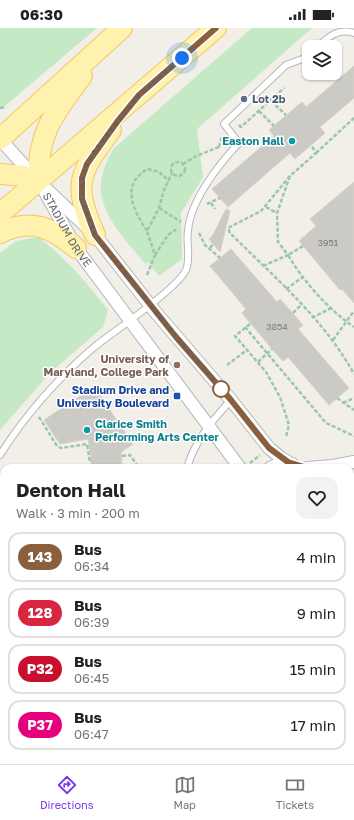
<!DOCTYPE html>
<meta charset="utf-8">
<style>
body{margin:0;font-family:"Golos Text",sans-serif;background:#f2f2f2;color:#222;height:100vh;display:flex;flex-direction:column;font-size:15px;white-space:nowrap}
*{box-sizing:border-box;margin:0}
p{font-size:13px;color:#767676}
.icon{flex:none;width:22px;height:22px;fill:none;stroke:currentColor;stroke-width:2;stroke-linecap:round;stroke-linejoin:round}
.map{position:relative;flex:1;overflow:hidden}
.panel{position:absolute;left:0px;top:436px;width:354px;height:300px;display:flex;flex-direction:column;background:#fff;border-radius:12px 12px 0 0;box-shadow:0 1px 3px #0004}
.panel>*{flex:none}
.badge{padding:0 8px;border-radius:13px;font-size:14px;line-height:26px}
.controls{position:absolute;left:302px;top:12px;display:grid;gap:8px}
.controls a{display:grid;place-items:center;width:40px;height:40px;border-radius:8px;background:#fff;box-shadow:0 1px 3px #0004;font-size:20px}
.you{position:absolute;width:20px;height:20px;margin:-10px;border:3px solid #fff;border-radius:50%;background:#1a73e8;box-shadow:0 0 0 6px #1a73e833}
.map>.badge{position:absolute;translate:-50% -50%;box-shadow:0 0 0 2px #fff}
.round{display:grid;place-items:center;flex:none;width:42px;height:42px;border-radius:12px;background:#f2f2f2}
.head{display:flex;align-items:center;justify-content:space-between;height:68px;padding:0 16px}
h1{font-size:19px;font-weight:700;line-height:30px}
ul{padding:0;list-style:none}
li{display:flex;align-items:center;gap:12px;height:50px;margin:0 8px 6px;padding:0 8px;border:2px solid #e0e0e0;border-radius:12px}
li div{flex:1}
li b{display:block;font-size:15px}
li em{font-style:normal}
li .badge{min-width:44px;font-weight:700;text-align:center}
.status{display:flex;justify-content:space-between;align-items:center;height:28px;padding:0 20px;background:#fff;direction:ltr}
.status svg{height:11px;fill:currentColor}
.menu{display:flex;justify-content:space-around;align-items:center;height:56px;border-top:1px solid #e0e0e0;background:#fff;font-size:11px;color:#767676}
.menu a{display:grid;justify-items:center;gap:2px}
.menu .current{color:#7c3aed}
.map>svg:first-child{display:block}
</style>
<div class="status"><b>06:30</b><svg viewBox="0 0 49 12"><path d="M0 12V9h3v3zM5 12V6h3v6zM10 12V3h3v9zM15 12V0h3v12zM26 1h20v11H26zM47 4h2v5h-2z"/></svg></div>
<div class="map">
<svg width="354" height="736" viewBox="0 0 354 736">
<rect width="100%" height="100%" fill="#f1efe8"/>
<g fill="#c5e8c5">
<polygon points="0,0 97,0 0,82"/>
<path d="M252,0H312L197,101L203,149L181,185L182,231L159,248L147,233L146,237C125,210 92,181 103,144C105,136 110,128 113,121Z"/>
<path d="M38,209C66,230 87,255 108,282L103,299L50,345L0,402V225L16,213Z"/>
<polygon points="4,732 18,732 29,736 0,736 4,735"/>
</g>
<g fill="#cccac5" stroke="#d6d1c6">
<polygon points="354,38 354,70 320,99 325,105 295,131 290,125 228,179 212,161 274,108 269,102 302,74 306,79"/>
<polygon points="354,154 354,275 342,261 340,262 299,213 316,198 310,191"/>
<polygon points="226,181 230,183 220,224 209,211 213,207"/>
<polygon points="231,221 277,274 280,271 303,297 298,301 349,360 329,377 288,329 283,333 272,321 242,285 246,281 210,238"/>
<polygon points="94,359 133,416 121,424 122,436 119,436 119,440 93,440 88,411 60,416 44,392"/>
</g>
<g fill="none" stroke-linecap="round" stroke-linejoin="round">
<defs>
<g id="lane">
<path d="M317,19C328,9 338,0 354,5"/>
<path d="M0,427C26,386 57,351 93,320C114,303 176,262 186,242C191,230 186,215 188,203C190,173 219,136 239,115L224,96L286,37L305,30L309,27"/>
<path d="M187,440C195,412 212,393 231,372"/>
<polyline points="350,736 354,729"/>
</g>
<g id="street">
<polyline points="0,111 38,153 95,207 157,286 231,372 269,420 281,430 293,437"/>
<path id="s1" d="M44,162L76,220L240,440"/>
<polyline points="270,440 278,436 292,436"/>
<polyline points="307,440 333,438 354,434"/>
<polyline points="350,462 354,453"/>
<polyline points="350,492 350,505"/>
<polyline points="225,736 227,732"/>
</g>
<g id="primary">
<polyline points="0,111 122,0"/>
<polyline points="0,146 24,148 38,153"/>
<path d="M38,153C38,103 54,86 82,48"/>
<polyline points="0,186 216,0"/>
<path d="M0,205C31,190 51,199 76,220"/>
<path d="M95,207C72,156 79,145 111,102"/>
</g>
</defs>
<use href="#lane" stroke="#b5b8bc" stroke-width="8"/>
<use href="#street" stroke="#b5b8bc" stroke-width="14"/>
<use href="#primary" stroke="#f2c960" stroke-width="22"/>
<g stroke="#9cc7a9" stroke-width="2.5" stroke-dasharray="4 2" stroke-linecap="butt">
<polyline points="335,22 339,26"/>
<polyline points="271,73 286,87"/>
<polyline points="0,80 6,79"/>
<polyline points="259,83 274,98"/>
<polyline points="239,97 241,99 284,60"/>
<polyline points="219,119 222,108"/>
<polyline points="316,125 354,90"/>
<circle cx="178" cy="141" r="7"/>
<polyline points="183,136 196,128 219,119"/>
<path d="M290,148L261,183L228,200L230,205C273,248 325,292 354,346"/>
<polyline points="211,175 215,181"/>
<polyline points="207,176 220,170"/>
<polyline points="266,179 277,185"/>
<polyline points="159,180 181,194"/>
<path d="M147,203C133,182 120,156 148,141L159,144L169,153"/>
<polyline points="199,205 205,217 220,230"/>
<path d="M303,218L288,227C304,254 328,281 354,299"/>
<polyline points="210,220 213,216"/>
<polyline points="155,227 168,207 178,200"/>
<polyline points="263,238 288,227 278,214 277,185 290,148 316,125 311,117"/>
<polyline points="147,247 155,227 147,203 159,180 164,162 172,145"/>
<polyline points="286,261 303,249"/>
<polyline points="293,285 301,277"/>
<polyline points="312,290 331,280"/>
<polyline points="250,296 235,308 266,344 280,369 289,397 286,409"/>
<polyline points="245,299 326,395 354,408"/>
<polyline points="333,312 354,283"/>
<polyline points="258,334 272,321"/>
<polyline points="227,337 247,322"/>
<polyline points="337,370 354,382"/>
<polyline points="343,375 354,370"/>
<polyline points="39,389 57,418 61,420 87,416 90,434 92,434"/>
<polyline points="122,428 130,427 139,440"/>
<polyline points="250,435 260,427"/>
<polyline points="350,546 354,552"/>
</g>
<use href="#lane" stroke="#fff" stroke-width="6"/>
<use href="#street" stroke="#fff" stroke-width="12"/>
<use href="#primary" stroke="#fff2af" stroke-width="20"/>
</g>
<g fill="none" stroke-linecap="round" stroke-linejoin="round">
<defs>
<polyline id="line" points="216,0 139,67 117,94 87,136 82,150 82,171 95,207 176,309 231,372 269,420 288,434 307,440"/>
</defs>
<use href="#line" stroke="#fff" stroke-width="9"/>
<use href="#line" stroke="#8b5e3c" stroke-width="6"/>
<polyline stroke="#5f6368" stroke-width="4" stroke-dasharray="0 7.2" points="182,30 139,67 93,125 83,145 82,171 95,207 157,286 221,361"/>
</g>
<circle fill="#5c6f8a" stroke="#fff" stroke-width="1.5" cx="244" cy="71" r="4"/>
<g fill="#0f9aa8" stroke="#fff" stroke-width="1.5">
<circle cx="292" cy="113" r="4"/>
<circle cx="87" cy="402" r="4"/>
</g>
<circle fill="#8d6e63" stroke="#fff" stroke-width="1.5" cx="177" cy="337" r="4"/>
<circle fill="#fff" stroke="#8b5e3c" stroke-width="2" cx="221" cy="361" r="8"/>
<rect fill="#1a4fb4" stroke="#fff" stroke-width="1.5" x="173" y="364" width="8" height="8" rx="2"/>
<g text-anchor="middle" stroke-width="3" stroke-linejoin="round" paint-order="stroke">
<g font-size="9" fill="#7a7d7f">
<text x="328" y="218">3951</text>
<text x="277" y="302">3854</text>
</g>
<g font-size="11" font-weight="bold" fill="#4e5e75" stroke="#fff" text-anchor="start">
<text x="252" y="75">Lot 2b</text>
</g>
<g font-size="11" font-weight="bold" fill="#0d838f" stroke="#fff" text-anchor="end">
<text x="284" y="117">Easton Hall</text>
<text x="95" y="400" text-anchor="start">Clarice Smith<tspan x="95" dy="13">Performing Arts Center</tspan></text>
</g>
<g font-size="11" fill="#5f6368" stroke="#fff">
<text dy="4" stroke="none"><textPath href="#s1" startOffset="46">STADIUM DRIVE</textPath></text>
</g>
<g font-size="11" font-weight="bold" fill="#785e54" stroke="#fff" text-anchor="end">
<text x="169" y="335">University of<tspan x="169" dy="13">Maryland, College Park</tspan></text>
</g>
<g font-size="11" font-weight="bold" fill="#164399" stroke="#fff" text-anchor="end">
<text x="169" y="366">Stadium Drive and<tspan x="169" dy="13">University Boulevard</tspan></text>
</g>
</g>
</svg>
<div class="controls">
<a><svg class="icon" aria-label="layers" viewBox="0 0 24 24"><path d="M12 4l9 5-9 5-9-5zM3 14l9 5 9-5"/></svg></a>
</div>
<div class="you" style="left:182px;top:30px"></div>
<section class="panel">
<div class="head"><div><h1>Denton Hall</h1><p>Walk · 3 min · 200 m</p></div><a class="round"><svg class="icon" aria-label="heart" viewBox="0 0 24 24"><path d="M12 20l-8-8c-3-5 5-10 8-4 3-6 11-1 8 4z"/></svg></a></div>
<ul>
<li><span class="badge" style="background:#8b5e3c;color:#fff">143</span><div><b>Bus</b><p>06:34</p></div><em>4 min</em></li>
<li><span class="badge" style="background:#d7263d;color:#fff">128</span><div><b>Bus</b><p>06:39</p></div><em>9 min</em></li>
<li><span class="badge" style="background:#c8102e;color:#fff">P32</span><div><b>Bus</b><p>06:45</p></div><em>15 min</em></li>
<li><span class="badge" style="background:#e6007e;color:#fff">P37</span><div><b>Bus</b><p>06:47</p></div><em>17 min</em></li>
</ul>
</section>
</div>
<nav class="menu">
<a class="current"><svg class="icon" aria-label="directions" viewBox="0 0 24 24"><path d="M12 3l9 9-9 9-9-9zM9 14v-3h6M13 9l2 2-2 2"/></svg>Directions</a>
<a><svg class="icon" aria-label="map" viewBox="0 0 24 24"><path d="M3 6l6-2 6 2 6-2v14l-6 2-6-2-6 2zM9 4v14M15 6v14"/></svg>Map</a>
<a><svg class="icon" aria-label="tickets" viewBox="0 0 24 24"><path d="M3 7h18v10H3zM15 7v10"/></svg>Tickets</a>
</nav>
